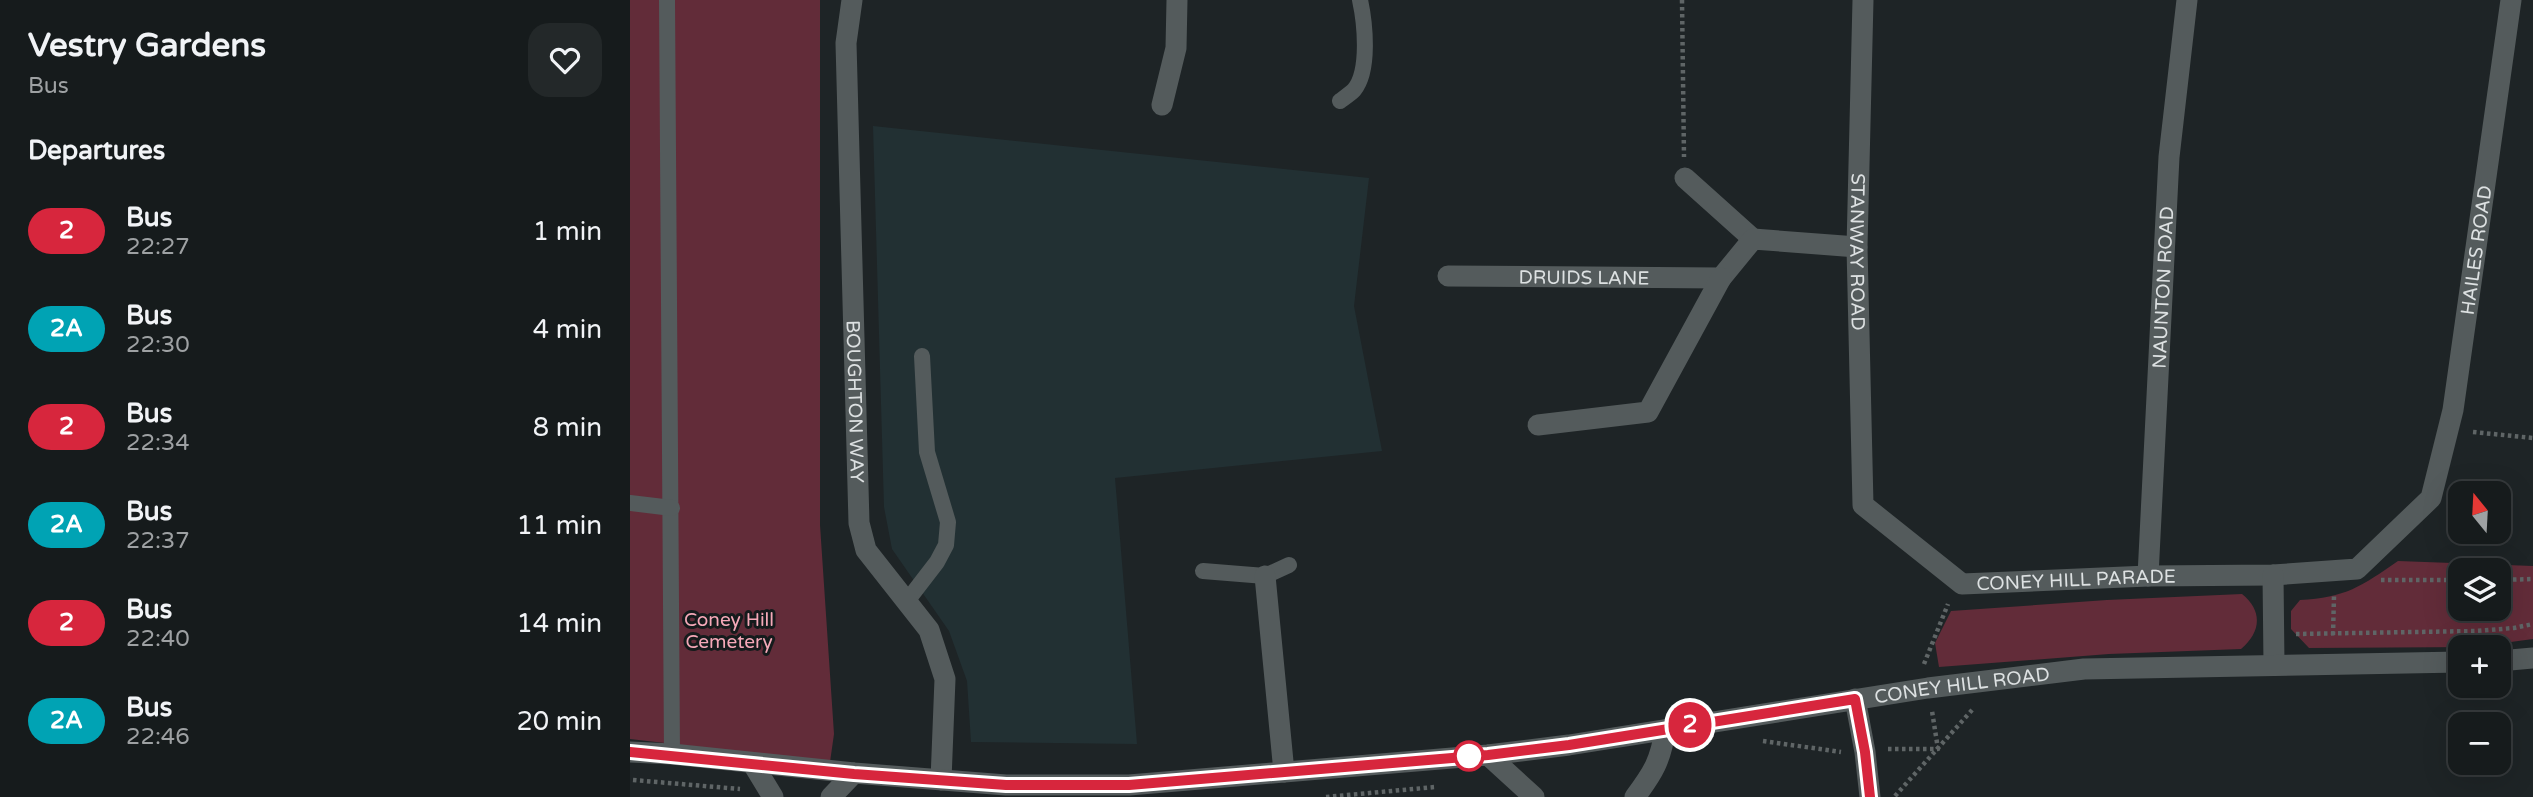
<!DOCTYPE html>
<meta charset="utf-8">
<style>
body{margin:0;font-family:"Varela Round",sans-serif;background:#232829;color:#f1f3f6;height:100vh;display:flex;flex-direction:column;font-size:26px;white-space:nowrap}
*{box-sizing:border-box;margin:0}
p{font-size:23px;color:#9ea1a3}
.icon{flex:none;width:38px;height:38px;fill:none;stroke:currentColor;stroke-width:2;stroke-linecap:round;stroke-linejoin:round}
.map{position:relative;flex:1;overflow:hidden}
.sheet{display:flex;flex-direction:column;background:#161b1c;width:630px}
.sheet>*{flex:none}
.badge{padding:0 14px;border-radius:23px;font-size:24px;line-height:46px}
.needle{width:46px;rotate:342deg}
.controls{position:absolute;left:1818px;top:481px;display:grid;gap:14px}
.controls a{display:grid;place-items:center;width:63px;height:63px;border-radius:14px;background:#161b1c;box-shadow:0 7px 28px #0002,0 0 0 2px #35393b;font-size:35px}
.map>.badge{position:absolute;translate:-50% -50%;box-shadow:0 0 0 4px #fff}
h2{padding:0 28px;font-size:26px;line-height:63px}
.round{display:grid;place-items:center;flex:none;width:74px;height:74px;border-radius:21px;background:#232829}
.overview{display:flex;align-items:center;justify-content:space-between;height:119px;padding:0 28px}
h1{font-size:33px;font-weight:700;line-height:52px}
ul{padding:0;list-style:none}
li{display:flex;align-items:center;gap:21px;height:98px;padding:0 28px}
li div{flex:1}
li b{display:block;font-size:26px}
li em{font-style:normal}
li .badge{min-width:77px;font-weight:700;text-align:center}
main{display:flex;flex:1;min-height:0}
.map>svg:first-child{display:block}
</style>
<main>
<section class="sheet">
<div class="overview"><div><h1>Vestry Gardens</h1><p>Bus</p></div><a class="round"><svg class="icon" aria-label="heart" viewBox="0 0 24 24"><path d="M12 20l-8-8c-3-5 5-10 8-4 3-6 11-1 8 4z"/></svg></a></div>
<h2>Departures</h2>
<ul>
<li><span class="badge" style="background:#d7263d;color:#fff">2</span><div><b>Bus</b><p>22:27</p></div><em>1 min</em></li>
<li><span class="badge" style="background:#00a3b4;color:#fff">2A</span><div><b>Bus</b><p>22:30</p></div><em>4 min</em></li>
<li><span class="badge" style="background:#d7263d;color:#fff">2</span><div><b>Bus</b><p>22:34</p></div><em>8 min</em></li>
<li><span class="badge" style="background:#00a3b4;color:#fff">2A</span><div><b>Bus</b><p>22:37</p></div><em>11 min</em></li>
<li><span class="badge" style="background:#d7263d;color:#fff">2</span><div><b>Bus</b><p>22:40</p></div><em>14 min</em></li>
<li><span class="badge" style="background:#00a3b4;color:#fff">2A</span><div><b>Bus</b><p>22:46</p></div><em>20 min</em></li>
</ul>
</section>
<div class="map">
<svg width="1903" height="797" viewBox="0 0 1903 797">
<rect width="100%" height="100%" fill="#1e2426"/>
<polygon fill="#223033" points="243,126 739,178 724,306 752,451 485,478 507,744 341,742 337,681 319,631 262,549 254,507"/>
<g fill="#622c39" fill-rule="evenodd">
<polygon points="0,0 190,0 190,525 204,734 200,762 0,739"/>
<path d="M1768,561L1903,566V639L1844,647L1679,648L1661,629V611L1670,600C1715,598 1732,586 1768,561ZM1869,570V609H1830V570Z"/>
<path d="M1612,594C1633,611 1631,632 1611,649L1479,654L1309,667L1305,643L1321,611L1477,600Z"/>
</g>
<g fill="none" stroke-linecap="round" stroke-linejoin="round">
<g stroke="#5f6566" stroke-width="4.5" stroke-dasharray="3.5 3.5" stroke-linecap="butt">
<polyline points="1052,0 1054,157"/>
<polyline points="1843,432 1903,438"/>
<polyline points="1751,580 1830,580"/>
<polyline points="1869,580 1903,579"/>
<polyline points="1666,634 1845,631 1884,628 1903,624"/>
<polyline points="1703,635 1704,596"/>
<polyline points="1294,664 1318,604"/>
<polyline points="1133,741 1211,752"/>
<polyline points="1258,749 1308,749 1302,711"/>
<polyline points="3,780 110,789"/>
<polyline points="1265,796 1343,709"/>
<polyline points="696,797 805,787"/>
</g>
<g stroke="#545b5c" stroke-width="16">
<polyline points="37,0 42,754"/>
<path d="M710,101C714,98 720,94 724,90C740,71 735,23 730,0"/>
<polyline points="0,503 42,508"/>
<polyline points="573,571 635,576 659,565"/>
<polyline points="277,601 307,562 316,545 318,522 297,452 292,356"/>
</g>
<g stroke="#545b5c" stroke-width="21">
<path id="s1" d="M222,0L216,43L229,523L236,550L299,630L315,679L311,780"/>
<path id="s2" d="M1233,0L1227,247L1233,505L1332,584L1518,576L1643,575L1727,569L1801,498L1823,410L1881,0"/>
<polyline points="532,105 546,48 547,0"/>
<polyline points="1055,178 1123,239"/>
<path id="s3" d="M818,276L1091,278L1123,239L1227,247"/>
<polyline points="908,425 1018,412 1091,278"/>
<polyline points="1643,575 1644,665"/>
<polyline points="635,576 654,772"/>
<path id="s4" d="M1518,576L1539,157L1557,0"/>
<polyline points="1869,661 1903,658"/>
<polyline points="1225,699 1235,752 1240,797"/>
<path id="s5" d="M0,752L42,754L224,773L376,785H499L858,755L939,745L1298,688L1454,669L1830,662"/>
<polyline points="858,755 904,797"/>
<polyline points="123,764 143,797"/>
<polyline points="201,797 224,773"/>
<path d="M1005,797C1023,773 1031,760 1035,730"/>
</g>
</g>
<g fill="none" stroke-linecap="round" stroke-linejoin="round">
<defs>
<polyline id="line" points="0,752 224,774 376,785 499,785 858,755 939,745 1225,699 1235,752 1240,797"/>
</defs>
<use href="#line" stroke="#fff" stroke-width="16"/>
<use href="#line" stroke="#d7263d" stroke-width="10"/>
</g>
<circle fill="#fff" stroke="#d7263d" stroke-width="3.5" cx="839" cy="756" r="14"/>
<g text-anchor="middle" stroke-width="6" stroke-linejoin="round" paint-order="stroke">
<g font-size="19" fill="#dde1e2" stroke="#151b1c">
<text dy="7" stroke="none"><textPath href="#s2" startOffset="1382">HAILES ROAD</textPath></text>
<text dy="7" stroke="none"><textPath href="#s2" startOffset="252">STANWAY ROAD</textPath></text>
<text dy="7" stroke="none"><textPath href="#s3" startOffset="136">DRUIDS LANE</textPath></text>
<text dy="7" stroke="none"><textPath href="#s4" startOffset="289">NAUNTON ROAD</textPath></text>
<text dy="7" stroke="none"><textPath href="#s1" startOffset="402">BOUGHTON WAY</textPath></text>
<text dy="7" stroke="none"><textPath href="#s2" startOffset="746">CONEY HILL PARADE</textPath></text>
<text dy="7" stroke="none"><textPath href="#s5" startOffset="1340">CONEY HILL ROAD</textPath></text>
</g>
<g font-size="19" fill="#f5a8b8" stroke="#151b1c">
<text x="99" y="626">Coney Hill<tspan x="99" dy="22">Cemetery</tspan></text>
</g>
</g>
</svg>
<div class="controls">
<a><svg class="needle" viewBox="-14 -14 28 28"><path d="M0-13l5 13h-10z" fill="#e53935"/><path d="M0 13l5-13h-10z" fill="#9ea1a3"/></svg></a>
<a><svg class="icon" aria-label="layers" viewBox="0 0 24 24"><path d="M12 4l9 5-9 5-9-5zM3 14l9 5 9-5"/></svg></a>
<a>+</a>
<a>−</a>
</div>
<b class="badge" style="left:1060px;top:725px;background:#d7263d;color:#fff">2</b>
</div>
</main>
